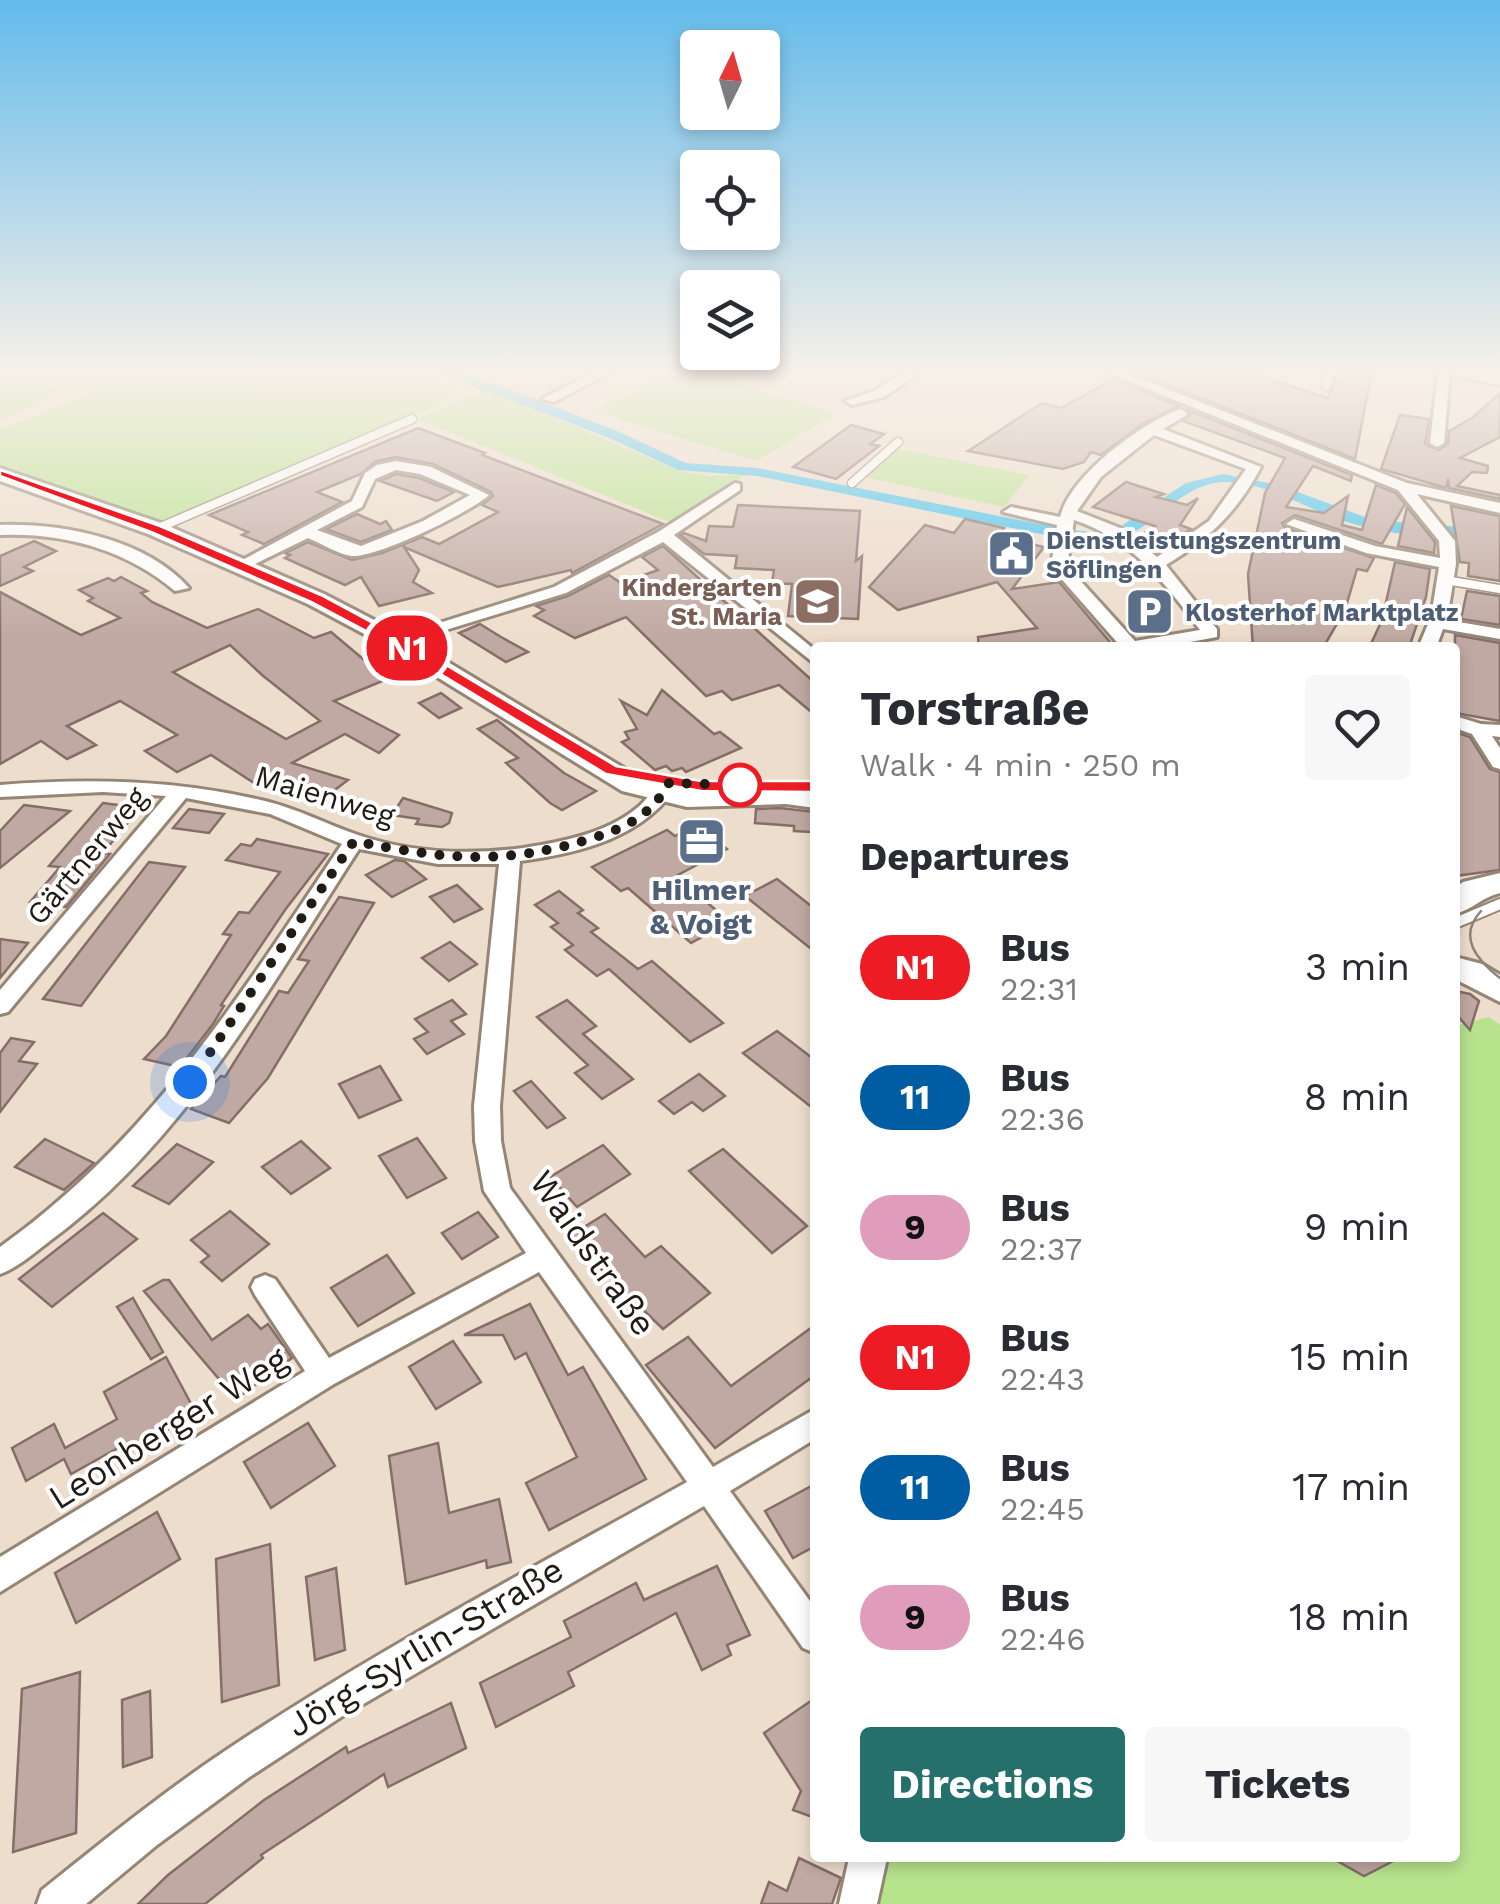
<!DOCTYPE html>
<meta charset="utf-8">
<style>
body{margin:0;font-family:"Work Sans",sans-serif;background:#f7f7f7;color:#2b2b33;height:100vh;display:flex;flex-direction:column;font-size:38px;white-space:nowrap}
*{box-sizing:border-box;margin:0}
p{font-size:32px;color:#7c7c81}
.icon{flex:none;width:55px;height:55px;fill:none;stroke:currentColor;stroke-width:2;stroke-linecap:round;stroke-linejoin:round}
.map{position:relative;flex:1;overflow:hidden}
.panel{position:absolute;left:810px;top:642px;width:650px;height:1220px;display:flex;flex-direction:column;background:#fff;border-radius:10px;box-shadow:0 5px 15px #0003}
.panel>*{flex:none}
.badge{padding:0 20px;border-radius:32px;font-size:35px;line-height:65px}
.needle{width:65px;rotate:5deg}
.fabs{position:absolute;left:680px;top:30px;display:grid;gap:20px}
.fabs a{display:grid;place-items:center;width:100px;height:100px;border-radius:10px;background:#fff;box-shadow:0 5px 15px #0003;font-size:50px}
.you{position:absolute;width:50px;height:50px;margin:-25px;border:8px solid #fff;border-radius:50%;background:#1a73e8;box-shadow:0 0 0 15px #1a73e833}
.map>.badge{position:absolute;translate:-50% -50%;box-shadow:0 0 0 5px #fff}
h2{padding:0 50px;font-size:38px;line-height:90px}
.round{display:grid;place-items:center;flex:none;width:105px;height:105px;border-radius:10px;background:#f7f7f7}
.overview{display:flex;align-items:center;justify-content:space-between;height:170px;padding:0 50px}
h1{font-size:48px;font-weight:700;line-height:75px}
.primary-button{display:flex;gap:20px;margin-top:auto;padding:20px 50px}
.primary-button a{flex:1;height:115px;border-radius:10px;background:#26706b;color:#fff;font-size:40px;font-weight:700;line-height:115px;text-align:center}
.primary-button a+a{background:#f7f7f7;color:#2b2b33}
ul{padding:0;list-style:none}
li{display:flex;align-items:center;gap:30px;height:130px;padding:0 50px}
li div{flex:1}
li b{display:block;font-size:38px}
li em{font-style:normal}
li .badge{min-width:110px;font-weight:700;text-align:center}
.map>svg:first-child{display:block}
</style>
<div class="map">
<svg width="1500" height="1904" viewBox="0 0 1500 1904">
<rect width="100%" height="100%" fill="#edddcc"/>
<g fill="#b7e38d">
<polygon points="0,371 67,393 0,420"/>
<polygon points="14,371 403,371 464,394 159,524 0,466 0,430 87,394"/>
<polygon points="674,371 698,371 837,413 756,461 593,411"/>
<polygon points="485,389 680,471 708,476 744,475 677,525 418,419"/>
<polygon points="899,449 1029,475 1004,507 865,477"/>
<polygon points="1489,1017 1500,1025 1500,1904 878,1904 888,1858 1455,1858 1455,1026"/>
</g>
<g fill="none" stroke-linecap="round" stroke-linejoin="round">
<path fill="#3dc2f0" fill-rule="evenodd" d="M432,371H453L499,385L617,431L686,463L757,468L1070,530L1103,533L1118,528L1186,483L1223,474L1279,485L1373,520L1500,530V540C1449,537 1396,538 1347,522C1307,510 1267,481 1223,482C1178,484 1152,534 1108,542C1096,544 1082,541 1070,540L757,476L678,470L607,437Z"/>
</g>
<g fill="#c0a9a2" stroke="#846e67" stroke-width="2.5" fill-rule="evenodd">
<polygon points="1132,371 1243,371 1328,398 1338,371 1372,371 1355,459"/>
<polygon points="1114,379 1179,406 1144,423 1101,455 1091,452 1084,462 1063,469 968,451 1042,403 1061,408"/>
<polygon points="1500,393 1500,437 1460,458 1488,466 1487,473 1472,472 1457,486 1500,495 1500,499 1449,488 1448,479 1446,488 1381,469 1400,415 1429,419 1425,444 1439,450 1448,443 1449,431 1472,418"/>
<polygon points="1188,410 1352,475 1351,481 1313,466 1286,507 1324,513 1348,496 1342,525 1362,530 1376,485 1396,493 1405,504 1382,544 1295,515 1282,523 1285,528 1374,558 1367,571 1357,569 1345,610 1323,648 1253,648 1248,574 1265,493 1285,458 1183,421 1190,415"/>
<polygon points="851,425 884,434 870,444 879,446 836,479 793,467"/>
<polygon points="418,428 485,453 482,455 663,524 572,573 571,570 498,587 404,547 419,570 413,582 432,593 379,606 361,577 345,585 285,558 290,555 285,553 308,542 352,560 382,553 422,537 439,544 498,512 482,505 493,496 491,492 433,464 395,457 375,462 361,474 317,492 342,502 264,544 242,535 248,532 209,515"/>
<polygon points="396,474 419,478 454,492 437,501 380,481"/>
<polygon points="1126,482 1164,494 1156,497 1187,505 1198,498 1180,525 1191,529 1163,548 1138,537 1155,526 1093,507"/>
<polygon points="738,505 860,511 856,561 862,556 858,619 788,616 792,584 772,583 774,570 735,568 737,556 704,554 680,535 684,533 706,541 709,526 733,527"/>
<polygon points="1451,506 1500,516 1500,581 1468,576 1469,563 1460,562"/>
<polygon points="1407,507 1435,542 1434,553 1398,546"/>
<polygon points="357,514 380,524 386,521 392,530 361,542 326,529"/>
<polygon points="965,519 1004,528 997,536 1044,547 1012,589 1059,582 1115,648 979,648 978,637 1037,628 997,582 898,610 869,587 925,525 954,533"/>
<polygon points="34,541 56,551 24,567 33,571 0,586 0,556"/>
<polygon points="663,546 815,683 815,715 779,685 732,700 722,691 706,696 626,617 575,638 534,616 544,610 536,606 568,596 609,575 621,583 658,570 642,557"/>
<polygon points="1395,562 1430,569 1426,597 1409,648 1369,648 1382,620"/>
<path d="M121,577L147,591L141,593L152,602L207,628L258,609L314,638L331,632L369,664L383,658L402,673L334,701L399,735L379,753L345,734L292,763L348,780L324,798L263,778L254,783L211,755L177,772L145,751L177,735L120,701L67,726L96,745L67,759L41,741L0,764V592L81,635L120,618L88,601L93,598L79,590L108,578L114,581ZM230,645L262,675L320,721L286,739L173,672Z"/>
<polygon points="1467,591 1500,596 1500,625 1461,619"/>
<polygon points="480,624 501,637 528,652 506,662 459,633"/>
<polygon points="1455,635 1500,643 1500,721 1455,713"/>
<polygon points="662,690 714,734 720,732 741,748 686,772 682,768 672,771 666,766 655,770 622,742 629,739 625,732 637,729 621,701 647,715"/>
<polygon points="441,693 461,708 439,718 419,703"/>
<polygon points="497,720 564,773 596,791 562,810 550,803 506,763 518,758 478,729"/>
<polygon points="1455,732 1470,737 1490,769 1500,772 1500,870 1455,876"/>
<polygon points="403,798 452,813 449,823 442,827 416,824 419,819 392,815"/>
<polygon points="103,803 140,808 103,853 110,854 66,907 30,902 60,867 49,866"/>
<polygon points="24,805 70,811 0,868 0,831"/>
<polygon points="780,808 814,812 811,832 794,831 794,826 755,823 756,809"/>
<polygon points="189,809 224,814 209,833 173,828"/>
<polygon points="697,825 727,849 676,876 730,922 691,943 628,888 621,891 592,867 667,830 675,836"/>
<polygon points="257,839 328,854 285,910 221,1005 224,1006 213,1024 180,1067 144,1059 166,1036 231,935 223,934 239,912 249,913 280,872 226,860 241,844 251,846"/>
<polygon points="395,860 404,861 426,879 392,897 366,875"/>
<polygon points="149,862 185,867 81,1006 43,999"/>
<polygon points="777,879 815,909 815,952 745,896"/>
<polygon points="457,885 482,909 454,922 430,897"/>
<polygon points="559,891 583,910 578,913 598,928 591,932 638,969 652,961 723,1023 690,1042 609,969 597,976 565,950 573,945 551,927 558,923 535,905"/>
<polygon points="339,897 374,903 268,1078 229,1123 191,1109 221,1076 225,1077 279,991 288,993 309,961 298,959"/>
<polygon points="0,939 28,943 0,978"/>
<polygon points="450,942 477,964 449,981 422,958"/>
<polygon points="1455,991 1470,994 1479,1001 1470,1030 1455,1013"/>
<polygon points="452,1000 466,1014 451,1021 464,1034 427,1054 414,1039 428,1032 415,1019"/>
<polygon points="567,1000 596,1026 583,1034 633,1079 602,1099 575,1073 588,1065 537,1017"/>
<polygon points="777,1031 815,1060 815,1110 743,1053"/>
<polygon points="11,1038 34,1042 19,1061 37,1064 0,1112 0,1053"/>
<polygon points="380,1066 401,1100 359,1118 339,1084"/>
<polygon points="699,1074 725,1096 703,1111 692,1102 674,1114 659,1101"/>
<polygon points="531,1081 565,1118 547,1128 514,1091"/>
<polygon points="417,1138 446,1178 407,1198 379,1156"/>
<polygon points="45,1139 94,1163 64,1190 15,1167"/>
<polygon points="301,1141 330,1168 291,1194 262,1167"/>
<polygon points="177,1144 213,1162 169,1204 133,1186"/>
<polygon points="603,1145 630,1174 577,1207 550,1177"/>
<polygon points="723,1149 807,1226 772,1253 689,1171"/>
<polygon points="230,1211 269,1244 222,1281 201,1262 209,1256 191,1240"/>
<polygon points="478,1212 498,1237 462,1259 442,1233"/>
<polygon points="103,1213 137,1239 52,1307 19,1279"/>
<polygon points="605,1214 645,1257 661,1246 710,1293 663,1329 568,1237"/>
<polygon points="387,1255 414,1293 358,1326 331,1288"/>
<polygon points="163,1280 169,1280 212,1340 248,1315 261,1329 268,1324 292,1358 236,1399 144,1291"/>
<polygon points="133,1298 163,1352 151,1359 117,1307"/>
<polygon points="530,1304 568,1375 583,1367 646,1479 549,1530 526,1483 577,1457 526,1353 515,1359 503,1335 464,1335"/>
<polygon points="815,1325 815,1375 715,1448 646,1365 688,1337 731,1386"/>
<polygon points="453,1341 481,1382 436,1409 409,1367"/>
<polygon points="166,1357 196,1413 133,1450 129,1442 71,1474 64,1459 26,1481 12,1448 54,1424 65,1448 117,1419 104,1392"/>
<polygon points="308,1423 335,1466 271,1508 244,1462"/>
<polygon points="438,1443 449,1513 499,1499 511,1562 487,1568 486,1560 406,1584 389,1456"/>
<polygon points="815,1484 815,1546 793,1558 765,1511"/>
<polygon points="157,1512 180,1559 76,1623 55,1573"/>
<polygon points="270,1544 279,1685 222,1702 216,1559"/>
<polygon points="717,1566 750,1635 727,1645 731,1655 702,1670 676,1613 568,1672 574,1686 496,1727 480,1683 571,1637 564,1621 636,1583 644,1600"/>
<polygon points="336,1568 345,1650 315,1660 306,1577"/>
<polygon points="80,1672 76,1833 13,1852 22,1689"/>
<polygon points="150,1691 152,1757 123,1767 122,1700"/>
<polygon points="815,1698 815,1818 793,1810 801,1791 764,1733"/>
<polygon points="451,1703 466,1748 388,1787 384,1774 261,1855 263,1858 205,1904 138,1904 168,1875 264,1800 346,1747 348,1753"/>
<polygon points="799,1858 841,1878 832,1904 761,1904 769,1882 787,1891"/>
<polygon points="1332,1858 1399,1858 1364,1876"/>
</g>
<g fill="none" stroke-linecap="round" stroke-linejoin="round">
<defs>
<g id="lane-far1">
<polyline points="1326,386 1331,371"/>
<polyline points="852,483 898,442"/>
<polyline points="156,529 412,419"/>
<polyline points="1445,580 1500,589"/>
</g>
<polyline id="lane" points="1455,923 1500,904"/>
<g id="street">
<polygon points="596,371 613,371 554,402 542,399"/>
<polygon points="907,371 923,371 884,397 852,405 845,401 874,391"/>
<polygon points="1103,371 1121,371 1407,483 1500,503 1500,513 1417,494 1455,541 1456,564 1447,620 1500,629 1500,639 1443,629 1436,648 1418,648 1431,617 1439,567 1366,553 1286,524 1294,519 1375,546 1440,558 1439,541 1398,490"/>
<polygon points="1438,371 1450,371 1444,443 1437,447 1430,443"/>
<path d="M1180,409L1187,413L1185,416L1163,429L1261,467C1237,512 1209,539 1166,565L1217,629V637L1158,648H1122L1051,567L1057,525L1003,512L1011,507L1060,517C1071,475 1140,424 1180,409ZM1154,435L1246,469L1209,521L1157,557L1120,528L1077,511L1101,477ZM1074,520C1132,539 1165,583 1200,630L1135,641L1067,566Z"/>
<path d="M396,461L431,467L489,495C471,512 377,558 352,556C338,554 322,544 308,538L247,568L233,565L352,501L365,473L377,465ZM396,470L420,474L470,495L423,521L361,546L317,530L362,507L375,479Z"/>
<polygon points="735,483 740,484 740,490 674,535 815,650 815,664 663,542 566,593 400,644 388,644 385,640 554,587 658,532"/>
<path d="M0,525C63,523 146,539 189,588L175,591C127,550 63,532 0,535Z"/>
<polygon points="1455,716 1481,724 1500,725 1500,737 1492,736 1500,748 1500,769 1493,767 1472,734 1455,728"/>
<path d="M669,777L679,783C645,837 581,853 520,861L500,1106L501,1141L510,1188L713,1467L815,1409V1439L730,1491L815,1608V1653L803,1648L704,1506L341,1717L248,1778L157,1845L86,1904H37L42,1890C102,1842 161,1794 225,1751C373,1652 531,1569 687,1482L539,1272L334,1384L0,1592V1557L305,1371L255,1295L251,1287L255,1279L265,1275L275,1279L329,1358L526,1253L484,1191L475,1141L474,1106L499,864H438L359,849C270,986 185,1142 51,1240C35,1252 19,1267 0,1274V1247C150,1140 241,994 342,844L270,814L186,798L8,1012L0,1014V990L166,796L103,792L0,797V785C90,778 177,780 265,801C298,809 326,824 358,835C410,853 468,855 523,848C562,842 607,833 637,808C649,799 656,781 669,777Z"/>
<polygon points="849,1858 887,1858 877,1904 839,1904"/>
</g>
<g id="secondary">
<polygon points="1453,371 1500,373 1500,385 1455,375"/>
<polygon points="0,468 164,524 324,594 403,635 642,779 687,789 786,786 815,790 815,808 786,804 687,807 622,791 385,645 308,604 148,534 0,481"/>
<path d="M1500,873V893C1482,897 1472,910 1455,914V888L1463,882Z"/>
<polygon points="1455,957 1482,964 1500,975 1500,1002 1455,979"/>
</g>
</defs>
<use href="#lane-far1" stroke="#948575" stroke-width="11"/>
<use href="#lane" stroke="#948575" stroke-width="14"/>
<use href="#street" stroke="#948575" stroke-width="6"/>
<use href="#secondary" stroke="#948575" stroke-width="6"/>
<use href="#lane-far1" stroke="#fff" stroke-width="8"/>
<use href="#lane" stroke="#fff" stroke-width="10"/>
<use href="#street" fill="#fff" fill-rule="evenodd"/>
<use href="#secondary" fill="#fff" fill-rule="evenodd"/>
<path stroke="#8f8478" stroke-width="2.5" d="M1481,911C1457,937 1477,960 1500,978"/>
</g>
<linearGradient id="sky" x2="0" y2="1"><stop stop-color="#63baeb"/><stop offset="0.58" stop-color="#f7f0e8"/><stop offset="1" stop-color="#f7f0e8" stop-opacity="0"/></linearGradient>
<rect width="1500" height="638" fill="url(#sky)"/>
<polygon fill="#ed1b24" stroke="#fff" stroke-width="2.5" points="0,470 160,526 321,595 399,637 616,766 701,781 815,781 824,786 815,792 701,791 606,774 389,643 311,602 151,532 0,476"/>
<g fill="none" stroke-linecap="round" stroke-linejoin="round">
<path stroke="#211b15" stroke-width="10" stroke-dasharray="0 18" d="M190,1082L354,841C443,859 502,866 590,839C625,828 651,816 669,783L740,785"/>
</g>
<defs>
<symbol id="civic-square" viewBox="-11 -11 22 22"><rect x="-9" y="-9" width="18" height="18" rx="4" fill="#5c6f8a" stroke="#fff"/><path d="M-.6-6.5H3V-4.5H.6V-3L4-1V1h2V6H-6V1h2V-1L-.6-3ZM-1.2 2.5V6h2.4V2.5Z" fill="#fff"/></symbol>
<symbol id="school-square" viewBox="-11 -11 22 22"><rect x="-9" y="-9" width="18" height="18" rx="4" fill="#8d6e63" stroke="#fff"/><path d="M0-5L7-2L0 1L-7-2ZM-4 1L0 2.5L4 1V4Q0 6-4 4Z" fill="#fff"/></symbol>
<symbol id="parking-square" viewBox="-11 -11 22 22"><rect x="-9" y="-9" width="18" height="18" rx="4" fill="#5c6f8a" stroke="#fff"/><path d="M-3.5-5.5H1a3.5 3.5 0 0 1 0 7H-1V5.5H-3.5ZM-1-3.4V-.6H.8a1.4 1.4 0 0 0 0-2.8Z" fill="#fff"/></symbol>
<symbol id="office-square" viewBox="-11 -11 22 22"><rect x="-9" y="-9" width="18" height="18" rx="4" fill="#5c6f8a" stroke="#fff"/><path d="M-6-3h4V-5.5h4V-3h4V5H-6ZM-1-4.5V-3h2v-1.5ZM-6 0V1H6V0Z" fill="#fff"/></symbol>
</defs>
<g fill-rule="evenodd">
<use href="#civic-square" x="984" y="526" width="55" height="55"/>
<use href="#school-square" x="790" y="574" width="55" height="55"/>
<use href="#parking-square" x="1122" y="584" width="55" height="55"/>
<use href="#office-square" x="674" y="814" width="55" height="55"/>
</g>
<circle fill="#fff" stroke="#ed1b24" stroke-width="5" cx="740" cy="785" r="20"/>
<g text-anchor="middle" stroke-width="8" stroke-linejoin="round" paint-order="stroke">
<g font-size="25" font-weight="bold" fill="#4e5e75" stroke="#fff" text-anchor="start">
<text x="1046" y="549">Dienstleistungszentrum<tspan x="1046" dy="29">Söflingen</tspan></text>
<text x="1185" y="621">Klosterhof Marktplatz</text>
</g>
<g font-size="25" font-weight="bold" fill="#785e54" stroke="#fff" text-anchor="end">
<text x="782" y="596">Kindergarten<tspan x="782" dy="29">St. Maria</tspan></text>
</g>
<g font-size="30" fill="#211b15" stroke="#fff">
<text transform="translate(325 796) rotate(17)" y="10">Maienweg</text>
<text transform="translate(87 856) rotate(-50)" y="10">Gärtnerweg</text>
</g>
<g font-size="30" font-weight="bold" fill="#4e5e75" stroke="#fff">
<text x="701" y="900">Hilmer<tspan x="701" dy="34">&amp; Voigt</tspan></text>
</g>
<g font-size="35" fill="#211b15" stroke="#fff">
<text transform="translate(593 1253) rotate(55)" y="12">Waidstraße</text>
<text transform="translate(168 1428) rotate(-32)" y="12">Leonberger Weg</text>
<text transform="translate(425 1647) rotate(-31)" y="12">Jörg-Syrlin-Straße</text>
</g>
</g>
</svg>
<div class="fabs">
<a><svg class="needle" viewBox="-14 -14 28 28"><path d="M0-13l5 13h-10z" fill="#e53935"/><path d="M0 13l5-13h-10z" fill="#7c7c81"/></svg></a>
<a><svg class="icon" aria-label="locate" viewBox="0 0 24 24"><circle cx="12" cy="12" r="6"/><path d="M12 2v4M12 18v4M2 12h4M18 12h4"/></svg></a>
<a><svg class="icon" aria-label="layers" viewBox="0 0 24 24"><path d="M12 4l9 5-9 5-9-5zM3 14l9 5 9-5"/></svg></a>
</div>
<div class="you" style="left:190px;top:1082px"></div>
<b class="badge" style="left:407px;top:648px;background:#ed1b24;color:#fff">N1</b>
<section class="panel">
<div class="overview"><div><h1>Torstraße</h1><p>Walk · 4 min · 250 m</p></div><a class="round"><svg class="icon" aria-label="heart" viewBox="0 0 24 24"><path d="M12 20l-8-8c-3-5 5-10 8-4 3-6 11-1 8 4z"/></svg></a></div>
<h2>Departures</h2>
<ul>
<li><span class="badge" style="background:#ed1b24;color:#fff">N1</span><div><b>Bus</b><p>22:31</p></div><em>3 min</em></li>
<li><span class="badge" style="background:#005da3;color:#fff">11</span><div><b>Bus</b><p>22:36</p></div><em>8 min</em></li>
<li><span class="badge" style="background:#df9cbb;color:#111">9</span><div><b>Bus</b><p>22:37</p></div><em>9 min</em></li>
<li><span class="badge" style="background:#ed1b24;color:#fff">N1</span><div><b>Bus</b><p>22:43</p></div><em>15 min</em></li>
<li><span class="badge" style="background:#005da3;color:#fff">11</span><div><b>Bus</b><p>22:45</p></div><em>17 min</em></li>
<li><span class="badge" style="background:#df9cbb;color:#111">9</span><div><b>Bus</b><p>22:46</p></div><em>18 min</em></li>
</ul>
<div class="primary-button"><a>Directions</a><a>Tickets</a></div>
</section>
</div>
